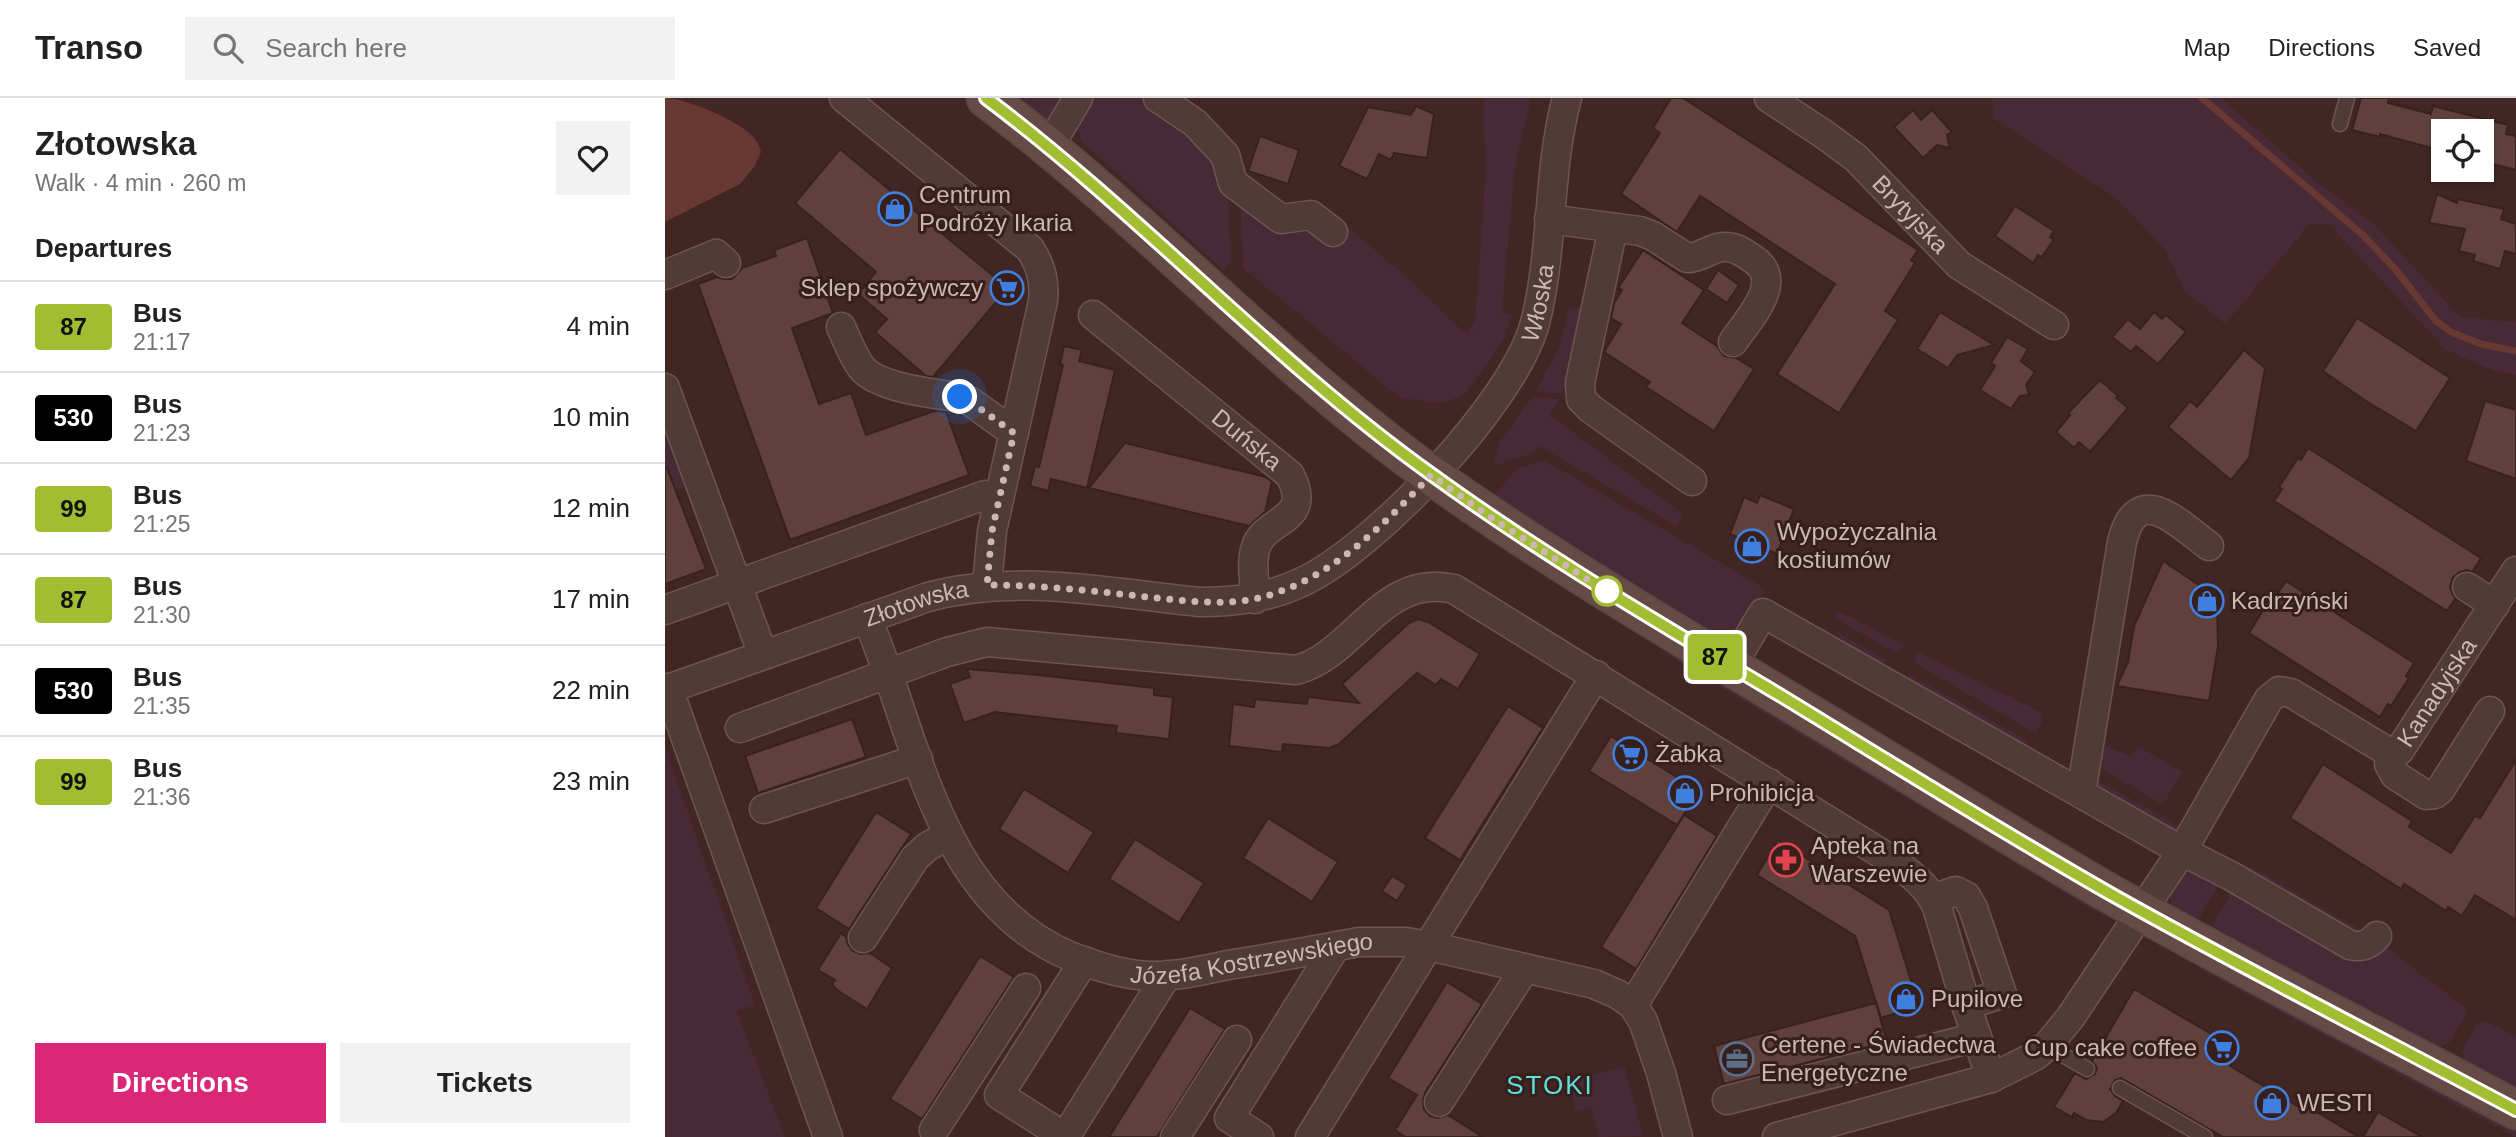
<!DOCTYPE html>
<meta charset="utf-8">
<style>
body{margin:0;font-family:Arial,sans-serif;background:#f2f2f2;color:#222;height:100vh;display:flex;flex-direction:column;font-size:26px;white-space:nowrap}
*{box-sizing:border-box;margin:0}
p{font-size:23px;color:#767676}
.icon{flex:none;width:38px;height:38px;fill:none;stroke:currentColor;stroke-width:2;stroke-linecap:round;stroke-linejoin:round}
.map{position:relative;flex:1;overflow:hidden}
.side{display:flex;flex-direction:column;background:#fff;width:665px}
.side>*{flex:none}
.badge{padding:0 14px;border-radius:5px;font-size:24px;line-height:46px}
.fabs{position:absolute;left:1766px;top:21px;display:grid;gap:14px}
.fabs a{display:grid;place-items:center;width:63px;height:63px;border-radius:0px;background:#fff;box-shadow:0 2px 5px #0004;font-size:35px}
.you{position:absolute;width:35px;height:35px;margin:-18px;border:5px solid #fff;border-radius:50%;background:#1a73e8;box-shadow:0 0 0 10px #1a73e833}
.map>.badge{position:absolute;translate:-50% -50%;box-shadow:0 0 0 4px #fff}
h2{padding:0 35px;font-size:26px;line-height:63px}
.round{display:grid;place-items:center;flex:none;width:74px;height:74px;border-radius:0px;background:#f2f2f2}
.head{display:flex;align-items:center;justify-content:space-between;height:119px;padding:0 35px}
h1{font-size:33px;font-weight:700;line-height:52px}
.primary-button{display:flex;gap:14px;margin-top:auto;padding:14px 35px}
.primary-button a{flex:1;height:80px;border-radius:0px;background:#db2777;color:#fff;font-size:28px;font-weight:700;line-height:80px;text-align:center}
.primary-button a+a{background:#f2f2f2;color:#222}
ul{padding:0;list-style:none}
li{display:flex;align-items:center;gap:21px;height:91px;padding:0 35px;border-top:2px solid #e0e0e0}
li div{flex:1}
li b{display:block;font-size:26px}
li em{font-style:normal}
li .badge{min-width:77px;font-weight:700;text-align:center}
header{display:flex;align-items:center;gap:42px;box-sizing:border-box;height:98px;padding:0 35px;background:#fff;border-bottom:2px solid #e0e0e0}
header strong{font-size:33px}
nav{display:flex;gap:38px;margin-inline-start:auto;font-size:24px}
.search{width:490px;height:63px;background:#f2f2f2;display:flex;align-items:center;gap:18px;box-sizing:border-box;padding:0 24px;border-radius:0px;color:#767676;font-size:26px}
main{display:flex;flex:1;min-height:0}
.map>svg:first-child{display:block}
</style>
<header>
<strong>Transo</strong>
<div class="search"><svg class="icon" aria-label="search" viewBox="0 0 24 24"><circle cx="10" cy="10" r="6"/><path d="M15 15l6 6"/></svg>Search here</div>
<nav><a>Map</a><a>Directions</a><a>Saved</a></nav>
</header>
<main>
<section class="side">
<div class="head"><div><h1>Złotowska</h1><p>Walk · 4 min · 260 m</p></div><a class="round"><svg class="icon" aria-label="heart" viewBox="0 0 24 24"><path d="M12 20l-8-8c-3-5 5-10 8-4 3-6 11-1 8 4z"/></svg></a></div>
<h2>Departures</h2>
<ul>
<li><span class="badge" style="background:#a2bd31;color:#111">87</span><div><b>Bus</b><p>21:17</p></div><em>4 min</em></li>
<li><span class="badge" style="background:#000;color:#fff">530</span><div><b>Bus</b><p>21:23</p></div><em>10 min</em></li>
<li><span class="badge" style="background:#a2bd31;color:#111">99</span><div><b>Bus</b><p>21:25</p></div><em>12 min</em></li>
<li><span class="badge" style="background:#a2bd31;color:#111">87</span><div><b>Bus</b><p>21:30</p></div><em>17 min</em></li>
<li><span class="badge" style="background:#000;color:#fff">530</span><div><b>Bus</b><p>21:35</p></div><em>22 min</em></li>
<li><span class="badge" style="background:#a2bd31;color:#111">99</span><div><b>Bus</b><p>21:36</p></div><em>23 min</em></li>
</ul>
<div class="primary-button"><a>Directions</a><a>Tickets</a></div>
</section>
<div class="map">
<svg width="1851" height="1039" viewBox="0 0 1851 1039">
<rect width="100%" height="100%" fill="#422623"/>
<g fill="#482936">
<polygon points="341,0 401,0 386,20 377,23"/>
<polygon points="425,0 478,0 526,32 563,85 566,162 559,173 417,43 409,24"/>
<polygon points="819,0 866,0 850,70 837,214 847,218 838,243 801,295 780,305 735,300 578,170 575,99 643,126 666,142 679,126 735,173 803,238 808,235 803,237 802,235 810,222 820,83"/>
<polygon points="1327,0 1556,0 1653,85 1708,125 1795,219 1851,224 1851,277 1829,273 1781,252 1664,126 1645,126 1560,226 1520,193 1500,152 1450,99 1329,21"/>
<path d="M904,209H916C913,240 910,267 897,296L871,293L894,250Z"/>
<polygon points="868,298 895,301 885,317 1018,416 1011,428 874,348 869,355 828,368 835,343"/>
<polygon points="3,340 20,385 18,390 0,396 0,342"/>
<polygon points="879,362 1101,491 1069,541 1056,543 826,403 850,371"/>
<polygon points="1172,512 1239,547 1235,554 1229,554 1170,520"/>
<path d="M1170,533L1224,563C1196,566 1185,556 1170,533Z"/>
<polygon points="992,551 1047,570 1437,811 1440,819"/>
<polygon points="1251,553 1377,615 1377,624 1371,636 1250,565"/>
<polygon points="1244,576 1365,644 1354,647 1244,583"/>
<polygon points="1433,644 1466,659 1473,648 1517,674 1498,707 1430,667"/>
<polygon points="0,649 90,907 72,913 120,1039 0,1039"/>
<polygon points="1430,681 1516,729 1505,735 1435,693"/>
<polygon points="1583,769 1590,771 1698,833 1694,837 1577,771"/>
<polygon points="1528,772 1556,782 1531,826 1508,811 1504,796 1516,778"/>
<polygon points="1569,790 1716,845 1803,912 1785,944 1774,949 1756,946 1544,833"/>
<polygon points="1540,859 1851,1025 1851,1039 1533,870"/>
<polygon points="1817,922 1851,938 1851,997 1801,966 1797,954 1811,927"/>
<polygon points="960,969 978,1038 933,1039 927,1010 910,1013 904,982"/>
</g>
<path fill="#683933" d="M0,0C21,0 82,25 92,44C94,47 95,50 96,54L89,69L75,86L0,124Z"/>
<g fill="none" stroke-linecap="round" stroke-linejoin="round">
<polyline stroke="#683933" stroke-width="7" points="1537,0 1698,137 1731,172 1771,223 1786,234 1816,246 1851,253"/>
</g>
<g fill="#60403c" stroke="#39211e" stroke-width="2">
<polygon points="1006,0 1018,0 1253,152 1246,162 1250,165 1220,213 1233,222 1174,315 1112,276 1170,186 1035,98 1012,134 956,96 995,35 988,30"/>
<polygon points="1696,0 1724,0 1723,5 1766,16 1768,8 1843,27 1841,36 1851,38 1851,72 1816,63 1816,33 1778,33 1778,53 1715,36 1715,39 1687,32"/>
<polygon points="751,8 769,16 762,60 729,55 726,62 714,56 702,81 674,68 703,9 746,17"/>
<polygon points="1248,12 1256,22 1267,12 1287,34 1282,37 1285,50 1272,47 1258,60 1229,29"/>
<polygon points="595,38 634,52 623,86 583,73"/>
<polygon points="175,51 343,190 268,279 261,278 210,234 222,221 193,196 211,174 130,105"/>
<polygon points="1772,96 1792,105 1793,101 1839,111 1836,121 1851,126 1851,156 1840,153 1835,171 1808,163 1810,157 1794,153 1800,131 1764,125"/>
<polygon points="1350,108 1389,133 1385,139 1389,141 1377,159 1373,157 1368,165 1330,138"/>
<polygon points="142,140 168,215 127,230 154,306 186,295 201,337 269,313 281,314 304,377 125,442 33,186 52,179 58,181 67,181 77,170 111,158 109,152"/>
<polygon points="978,152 1039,192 1017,225 1052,248 1059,258 1071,260 1089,271 1049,333 981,289 985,284 939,254 956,226 946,220 949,205 957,192 953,190"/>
<polygon points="1053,172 1074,187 1062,205 1041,191"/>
<polygon points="1275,214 1329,247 1292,257 1283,270 1252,251"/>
<polygon points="1489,214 1497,221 1501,217 1521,234 1493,266 1471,248 1466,254 1447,239 1463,221 1475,231"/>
<polygon points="1692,220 1785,280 1751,333 1701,303 1658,273"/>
<polygon points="1342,239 1363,251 1356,263 1370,274 1361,287 1364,297 1355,298 1346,311 1315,292 1330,268 1326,265"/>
<polygon points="399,248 417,252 414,263 450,272 422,390 386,381 383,393 365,388 370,368 374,369 398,267 395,266"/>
<polygon points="1579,252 1600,270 1584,360 1566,382 1503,329 1525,303 1532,309"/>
<polygon points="1435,282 1453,298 1451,300 1463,310 1425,354 1414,344 1409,350 1391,334 1405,317 1403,315"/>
<polygon points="1820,303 1851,312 1851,381 1801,363"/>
<polygon points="460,345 601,379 607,384 600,414 584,428 424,390"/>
<polygon points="1643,350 1816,460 1808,473 1811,475 1802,472 1795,474 1788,479 1785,489 1788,497 1793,503 1790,501 1782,513 1609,403 1617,391 1614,389 1633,360 1636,362"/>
<polygon points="2,370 41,471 0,486 0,371"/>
<polygon points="1095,397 1129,411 1112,456 1065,436 1079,399 1092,405"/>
<polygon points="1498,463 1552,499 1553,548 1544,603 1452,588 1463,564 1469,528"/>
<polygon points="1621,483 1749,565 1741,578 1744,580 1726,608 1723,606 1715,619 1584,535 1610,493 1613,495"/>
<polygon points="753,521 763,524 815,556 793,591 776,581 771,587 752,575 674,646 664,650 618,646 617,654 564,648 568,606 589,609 590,601 642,606 643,599 694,605 677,586 744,525"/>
<polygon points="302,571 374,577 489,590 489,597 508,599 504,641 451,635 452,628 330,614 299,625 285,586 305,579"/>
<polygon points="843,608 878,630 795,762 760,740"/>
<polygon points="187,621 201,659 93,695 80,658"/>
<polygon points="946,638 1034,693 1012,727 924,673"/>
<polygon points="1851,662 1851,822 1810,797 1797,818 1783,809 1781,813 1739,786 1736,791 1625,720 1658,666 1747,723 1744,729 1786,755 1810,718 1815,720"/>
<polygon points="359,691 429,734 403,775 334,731"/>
<polygon points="211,714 246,736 184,831 151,810"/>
<polygon points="1019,717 1052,738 971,871 936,849"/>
<polygon points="603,720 673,764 647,804 578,760"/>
<polygon points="470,741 539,785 514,825 444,781"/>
<polygon points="1113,742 1224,812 1253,905 1247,910 1216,920 1190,838 1092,777"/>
<polygon points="727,778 742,787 732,803 717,793"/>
<polygon points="176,835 181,839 183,847 188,853 196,856 205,855 227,870 202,911 175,894 167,887 170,882 153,872"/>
<polygon points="315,858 349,879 257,1021 225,1001"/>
<polygon points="782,884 817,906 760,995 758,1003 759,1011 765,1018 773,1020 783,1017 818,1039 740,1039 730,1032 752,997 723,980"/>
<polygon points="1469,891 1574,952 1565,968 1634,1009 1636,1005 1694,1039 1558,1039 1456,980 1450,982 1445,991 1450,998 1458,1003 1451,1015 1438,1024 1421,1022 1409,1015 1407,1019 1389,1009 1410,975 1421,981 1430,976 1432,970 1427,963"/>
<polygon points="1211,905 1222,944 1059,986 1049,948"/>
<polygon points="525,910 560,931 492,1039 444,1039"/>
<polygon points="1713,1014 1757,1039 1698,1039"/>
</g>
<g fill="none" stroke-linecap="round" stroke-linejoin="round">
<defs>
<g id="lane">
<polyline points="1675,26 1682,0"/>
<polyline points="1382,948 1422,971"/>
<polyline points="1455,990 1540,1039"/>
</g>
<g id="street">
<path d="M179,0L365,151C376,168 380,183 378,203L327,433L322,487"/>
<polyline points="493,0 530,25 560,57 568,85 616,121 646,117 668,134"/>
<path id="s1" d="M1104,0L1160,37L1191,60L1294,167L1389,227"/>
<polyline points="384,49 413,0"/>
<path d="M884,121L975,133L988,138L1022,160C1036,160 1045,150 1058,149C1070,148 1079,155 1088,161C1121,183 1084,220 1068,244"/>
<polyline points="948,130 915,285 916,301 926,311 1027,383"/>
<polyline points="0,177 51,156 61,165"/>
<path id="s2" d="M428,217L625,377C650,426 597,419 590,452C586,466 590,486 590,501"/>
<path d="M176,229C182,242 188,258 196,269C212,290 269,296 295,299L306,304L349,335"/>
<polyline points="0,290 98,557"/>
<polyline points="1802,489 1830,507"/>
<polyline points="0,512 320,397 334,401"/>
<path id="s3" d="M202,520C253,640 271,803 407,859C434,869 461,878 490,878C514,878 539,872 563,867C607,860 651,852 694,844H741L764,848L929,886L952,896L968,907L978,923L996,975L1013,1039"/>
<path id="s4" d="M1066,569L1098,515L1517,753L1604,601L1614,593L1626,595L1725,655L1728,656L1734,653L1851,473"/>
<polyline points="3,590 163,1039"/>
<path id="s5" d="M0,592L263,499C351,475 445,495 534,504C571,504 603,500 637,484C710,450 849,304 870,225C889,151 882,74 902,0"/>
<path d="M75,630L282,554L322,544L631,572C690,557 717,474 789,491L1225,761C1244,774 1263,788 1272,809L1301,907L1326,980"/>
<polyline points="1725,655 1724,666 1730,677 1761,697 1770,696 1775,692 1825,613"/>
<path d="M1416,695L1457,444C1472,381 1514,426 1544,448"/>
<polyline points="99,711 253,661"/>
<polyline points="1268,801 1291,793 1301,798 1308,810 1337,896 1301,907"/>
<polyline points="198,840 250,760 262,749 283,737"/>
<polyline points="419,863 334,997 400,1039 502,877"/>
<polyline points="968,907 1104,685"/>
<polyline points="1062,1002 1312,939"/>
<polyline points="774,1004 860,870"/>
<polyline points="269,1032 361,890"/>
<polyline points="510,1039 572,942"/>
<polyline points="594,1039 564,1020 671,848"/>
<polyline points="645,1039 931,577"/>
<path d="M1112,1039L1326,980L1370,958L1382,948L1405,920L1517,753L1566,778L1685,847C1696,850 1704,847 1712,838"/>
</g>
<path id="secondary" d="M321,0C477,117 608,263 766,377C884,461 1009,534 1133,609C1234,669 1333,731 1435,790C1571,868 1712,938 1851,1012"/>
</defs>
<use href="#lane" stroke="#6c5552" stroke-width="17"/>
<use href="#street" stroke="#6c5552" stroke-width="31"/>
<use href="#secondary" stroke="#5b4441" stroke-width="41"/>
<use href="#lane" stroke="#523a37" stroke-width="14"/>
<use href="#street" stroke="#523a37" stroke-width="28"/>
<use href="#secondary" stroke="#654a45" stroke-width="38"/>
</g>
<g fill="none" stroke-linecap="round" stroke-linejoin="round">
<defs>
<path id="line" d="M321,0C477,117 608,263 766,376C879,458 999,528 1118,599C1228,666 1338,735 1451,799C1583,873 1718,941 1851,1012"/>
</defs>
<use href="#line" stroke="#fff" stroke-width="16"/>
<use href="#line" stroke="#a2bd31" stroke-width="10"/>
<path stroke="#ccb7b4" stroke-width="7" stroke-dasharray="0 12.6" d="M295,299L306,304L349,335L327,433L322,487C376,487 429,493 482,499C517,502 554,508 589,501C663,485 716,429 766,377L825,419L947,497L942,493"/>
</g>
<defs>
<symbol id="shop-ring" viewBox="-11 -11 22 22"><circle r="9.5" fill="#371f1c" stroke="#3f7fe0" stroke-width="1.5"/><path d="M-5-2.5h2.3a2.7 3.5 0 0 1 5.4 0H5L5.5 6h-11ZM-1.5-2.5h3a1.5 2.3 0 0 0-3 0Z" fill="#3f7fe0"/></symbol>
<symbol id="supermarket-ring" viewBox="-11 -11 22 22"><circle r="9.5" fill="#371f1c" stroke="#3f7fe0" stroke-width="1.5"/><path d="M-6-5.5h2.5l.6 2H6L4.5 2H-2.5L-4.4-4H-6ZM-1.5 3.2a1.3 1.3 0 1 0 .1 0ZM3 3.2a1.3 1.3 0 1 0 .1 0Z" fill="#3f7fe0"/></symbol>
<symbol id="pharmacy-ring" viewBox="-11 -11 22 22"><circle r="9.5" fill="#371f1c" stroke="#e0444e" stroke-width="1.5"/><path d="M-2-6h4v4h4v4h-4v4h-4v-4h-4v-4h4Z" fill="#e0444e"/></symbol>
<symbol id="office-ring" viewBox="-11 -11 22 22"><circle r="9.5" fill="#371f1c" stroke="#5c6f8a" stroke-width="1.5"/><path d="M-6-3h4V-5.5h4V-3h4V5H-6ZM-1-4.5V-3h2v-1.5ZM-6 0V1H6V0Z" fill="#5c6f8a"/></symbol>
</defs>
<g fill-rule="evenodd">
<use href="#shop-ring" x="211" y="92" width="38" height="38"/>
<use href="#supermarket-ring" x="323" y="171" width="38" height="38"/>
<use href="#shop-ring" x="1068" y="429" width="38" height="38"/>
<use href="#shop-ring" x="1523" y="484" width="38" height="38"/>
<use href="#supermarket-ring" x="946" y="637" width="38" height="38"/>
<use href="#shop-ring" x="1001" y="676" width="38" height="38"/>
<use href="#pharmacy-ring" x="1102" y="743" width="38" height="38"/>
<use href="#shop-ring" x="1222" y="882" width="38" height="38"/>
<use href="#supermarket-ring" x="1538" y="931" width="38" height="38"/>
<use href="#office-ring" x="1053" y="942" width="38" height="38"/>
<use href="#shop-ring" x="1588" y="986" width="38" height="38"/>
</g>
<circle fill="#fff" stroke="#a2bd31" stroke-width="3.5" cx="942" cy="493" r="14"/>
<g text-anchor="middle" stroke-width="6" stroke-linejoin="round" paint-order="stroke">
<g font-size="24" fill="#ccb7b4" stroke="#371f1c" text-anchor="start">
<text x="254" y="105">Centrum<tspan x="254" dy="28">Podróży Ikaria</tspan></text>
<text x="318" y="198" text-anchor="end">Sklep spożywczy</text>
<text x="1112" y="442">Wypożyczalnia<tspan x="1112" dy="28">kostiumów</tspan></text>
<text x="1566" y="511">Kadrzyński</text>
<text x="990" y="664">Żabka</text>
<text x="1044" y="703">Prohibicja</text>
<text x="1146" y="756">Apteka na<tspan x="1146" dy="28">Warszewie</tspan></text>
<text x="1266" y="909">Pupilove</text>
<text x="1096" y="955">Certene - Świadectwa<tspan x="1096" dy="28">Energetyczne</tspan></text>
<text x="1532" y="958" text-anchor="end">Cup cake coffee</text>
<text x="1632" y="1013">WESTI</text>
</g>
<g font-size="24" fill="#ccb7b4" stroke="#371f1c">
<text dy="8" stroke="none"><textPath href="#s1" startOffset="184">Brytyjska</textPath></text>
<text dy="8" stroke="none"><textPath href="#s5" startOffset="1032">Włoska</textPath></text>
<text dy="8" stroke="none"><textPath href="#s2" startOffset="198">Duńska</textPath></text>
<text dy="8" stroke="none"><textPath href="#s5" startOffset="266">Złotowska</textPath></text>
<text dy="8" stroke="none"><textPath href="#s4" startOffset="940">Kanadyjska</textPath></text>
<text dy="8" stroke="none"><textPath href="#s3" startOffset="593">Józefa Kostrzewskiego</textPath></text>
</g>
<g font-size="26" letter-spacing="2" fill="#5be0db" stroke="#371f1c">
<text x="885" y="996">STOKI</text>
</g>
</g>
</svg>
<div class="fabs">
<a><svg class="icon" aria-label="locate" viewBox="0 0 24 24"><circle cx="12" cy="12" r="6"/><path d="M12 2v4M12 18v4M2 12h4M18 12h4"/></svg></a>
</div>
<div class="you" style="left:295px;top:299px"></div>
<b class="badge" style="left:1050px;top:559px;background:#a2bd31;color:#111">87</b>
</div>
</main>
